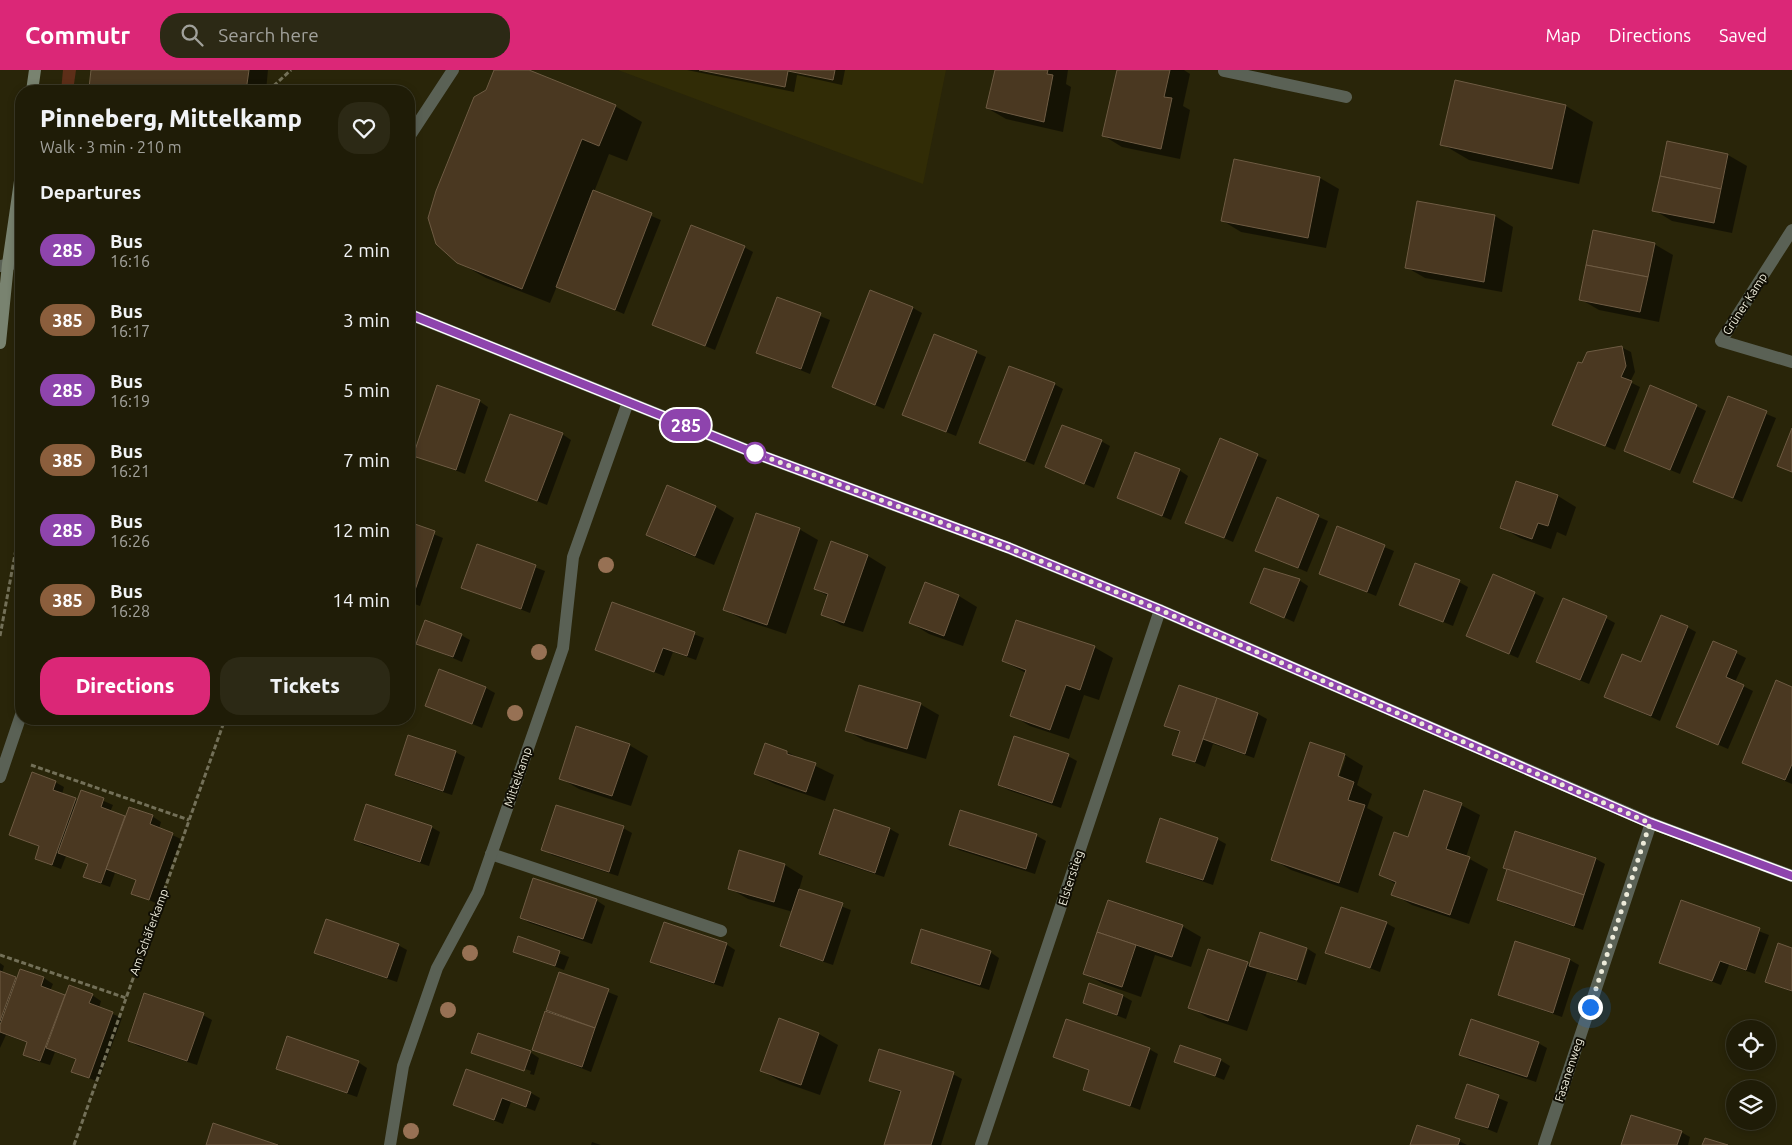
<!DOCTYPE html>
<meta charset="utf-8">
<style>
body{margin:0;font-family:Ubuntu,sans-serif;background:#2c2915;color:#f1f3f6;height:100vh;display:flex;flex-direction:column;font-size:19px;white-space:nowrap}
*{box-sizing:border-box;margin:0}
p{font-size:16px;color:#a1a19b}
.icon{flex:none;width:28px;height:28px;fill:none;stroke:currentColor;stroke-width:2;stroke-linecap:round;stroke-linejoin:round}
.map{position:relative;flex:1;overflow:hidden}
.panel{position:absolute;left:15px;top:15px;width:400px;height:640px;display:flex;flex-direction:column;background:#1f1c07;border-radius:20px;box-shadow:0 2px 8px #0003,0 0 0 1px #3c3a28}
.panel>*{flex:none}
.badge{padding:0 10px;border-radius:16px;font-size:18px;line-height:32px}
.tools{position:absolute;left:1726px;top:950px;display:grid;gap:10px}
.tools a{display:grid;place-items:center;width:50px;height:50px;border-radius:50%;background:#1f1c07;box-shadow:0 2px 8px #0003,0 0 0 1px #3c3a28;font-size:25px}
.you{position:absolute;width:25px;height:25px;margin:-12px;border:4px solid #fff;border-radius:50%;background:#1a73e8;box-shadow:0 0 0 8px #1a73e833}
.map>.badge{position:absolute;translate:-50% -50%;box-shadow:0 0 0 2px #fff}
h2{padding:0 25px;font-size:19px;line-height:45px}
.round{display:grid;place-items:center;flex:none;width:52px;height:52px;border-radius:20px;background:#2c2915}
.headline{display:flex;align-items:center;justify-content:space-between;height:85px;padding:0 25px}
h1{font-size:24px;font-weight:800;line-height:38px}
.action{display:flex;gap:10px;margin-top:auto;padding:10px 25px}
.action a{flex:1;height:58px;border-radius:20px;background:#db2777;color:#fff;font-size:20px;font-weight:800;line-height:58px;text-align:center}
.action a+a{background:#2c2915;color:#f1f3f6}
ul{padding:0;list-style:none}
li{display:flex;align-items:center;gap:15px;height:70px;padding:0 25px}
li div{flex:1}
li b{display:block;font-size:19px}
li em{font-style:normal}
li .badge{min-width:55px;font-weight:700;text-align:center}
header{display:flex;align-items:center;gap:30px;box-sizing:border-box;height:70px;padding:0 25px;background:#db2777;color:#fff}
header strong{font-size:24px}
nav{display:flex;gap:28px;margin-inline-start:auto;font-size:18px}
.search{width:350px;height:45px;background:#2c2915;display:flex;align-items:center;gap:12px;box-sizing:border-box;padding:0 18px;border-radius:20px;color:#a1a19b;font-size:19px}
.map>svg:first-child{display:block}
</style>
<header>
<strong>Commutr</strong>
<div class="search"><svg class="icon" aria-label="search" viewBox="0 0 24 24"><circle cx="10" cy="10" r="6"/><path d="M15 15l6 6"/></svg>Search here</div>
<nav><a>Map</a><a>Directions</a><a>Saved</a></nav>
</header>
<div class="map">
<svg width="1792" height="1075" viewBox="0 0 1792 1075">
<rect width="100%" height="100%" fill="#292509"/>
<polygon fill="#312c06" points="618,0 946,0 923,114"/>
<polygon fill="#5d2e18" points="63,0 76,0 73,21 61,21"/>
<g fill="#0007" fill-rule="evenodd">
<polygon points="92,0 268,0 266,21 97,21 90,17"/>
<polygon points="495,0 525,0 615,36 642,52 627,91 609,84 594,122 661,150 624,244 557,216 550,233 486,208 458,192 487,21"/>
<polygon points="687,0 845,0 842,15 797,5 794,22"/>
<polygon points="996,0 1068,0 1066,14 1071,17 1063,62 1006,49 987,38"/>
<polygon points="1118,0 1184,0 1190,4 1183,36 1190,40 1180,89 1122,77 1104,66"/>
<polygon points="1566,36 1593,52 1579,114 1469,90 1442,74"/>
<polygon points="1668,73 1728,85 1747,96 1732,163 1672,151 1654,140"/>
<polygon points="1320,108 1339,119 1326,178 1241,162 1223,151"/>
<polygon points="1495,146 1513,157 1502,222 1425,208 1406,197"/>
<polygon points="1654,174 1673,185 1659,252 1599,240 1580,229"/>
<polygon points="744,177 753,182 715,280 653,255"/>
<polygon points="778,229 830,250 810,304 758,283"/>
<polygon points="913,238 922,243 884,339 833,317"/>
<polygon points="935,265 986,287 956,366 904,345"/>
<polygon points="1621,277 1631,282 1635,302 1630,312 1640,317 1615,380 1554,355 1583,295"/>
<polygon points="1054,314 1063,319 1034,395 980,372"/>
<polygon points="1728,328 1776,348 1742,432 1695,412"/>
<polygon points="479,331 488,337 465,404 415,385"/>
<polygon points="1696,336 1706,341 1680,404 1625,381"/>
<polygon points="562,364 571,370 547,435 486,411"/>
<polygon points="1221,370 1267,390 1233,472 1187,452"/>
<polygon points="1101,371 1110,376 1094,418 1046,397"/>
<polygon points="1179,400 1188,406 1171,450 1118,428"/>
<polygon points="1517,413 1558,426 1576,437 1566,466 1557,462 1551,479 1520,468 1501,457"/>
<polygon points="1277,429 1328,451 1307,502 1256,480"/>
<polygon points="716,437 734,448 714,495 666,475 648,465"/>
<polygon points="409,454 443,468 420,536 409,532"/>
<polygon points="1338,458 1394,481 1376,526 1320,503"/>
<polygon points="799,459 818,470 786,564 744,550 725,540"/>
<polygon points="831,473 868,486 886,497 863,562 841,555 822,544 828,526 815,519"/>
<polygon points="477,475 545,501 530,543 462,517"/>
<polygon points="1299,510 1308,516 1294,552 1252,533"/>
<polygon points="1459,512 1468,517 1453,556 1400,534"/>
<polygon points="925,513 959,526 977,537 963,576 929,564 911,553"/>
<polygon points="1534,523 1544,528 1518,588 1477,570"/>
<polygon points="613,533 704,568 696,590 673,582 664,606 596,579"/>
<polygon points="1606,548 1615,553 1589,614 1547,597"/>
<polygon points="1687,557 1696,562 1660,651 1606,627"/>
<polygon points="461,565 470,570 462,592 418,573"/>
<polygon points="1714,572 1746,588 1735,612 1753,621 1728,679 1678,657"/>
<polygon points="1094,577 1113,588 1099,630 1084,625 1069,669 1030,656 1012,645 1026,603 1003,591"/>
<polygon points="1179,617 1258,644 1267,649 1254,688 1213,674 1205,697 1174,684 1181,663 1166,656"/>
<polygon points="486,618 495,623 482,658 426,635"/>
<polygon points="1792,618 1792,714 1744,693"/>
<polygon points="920,634 939,645 926,689 865,671 846,660"/>
<path d="M1310,674L1345,685L1363,696L1357,715L1372,724L1367,738L1383,747L1358,823L1291,800L1272,789ZM1343,687H1346L1337,712H1334Z"/>
<polygon points="629,675 648,686 631,736 579,719 560,708"/>
<polygon points="455,682 465,687 452,725 406,710 397,705"/>
<polygon points="787,682 834,705 825,731 775,714 756,704"/>
<polygon points="1068,686 1077,691 1061,738 1008,720 999,715"/>
<polygon points="55,712 64,717 62,724 78,731 81,721 113,735 110,742 126,748 152,746 161,752 159,759 181,769 158,834 133,823 137,811 115,803 110,817 93,811 84,806 89,795 66,786 61,799 45,793 36,788 40,777 11,765"/>
<polygon points="1461,735 1480,745 1466,787 1488,799 1469,854 1412,835 1393,824 1396,814 1380,805 1409,769"/>
<polygon points="835,741 890,759 899,764 884,807 829,789 820,784"/>
<polygon points="960,742 1037,766 1046,771 1035,804 959,780 950,774"/>
<polygon points="431,757 440,762 429,796 364,775 355,770"/>
<polygon points="623,758 632,763 618,806 552,785 543,779"/>
<polygon points="1516,762 1596,789 1605,794 1583,860 1508,835 1498,830 1508,801"/>
<polygon points="1217,769 1226,774 1213,815 1157,796 1148,791"/>
<polygon points="785,795 803,806 799,820 851,840 833,895 791,881 781,876 793,842 748,829 729,818"/>
<polygon points="596,830 605,836 592,874 530,853 521,848"/>
<polygon points="1108,832 1182,856 1201,867 1191,897 1155,885 1141,927 1104,914 1085,904"/>
<polygon points="1682,832 1769,865 1755,904 1729,895 1721,915 1661,892"/>
<polygon points="1386,853 1395,858 1380,902 1327,882"/>
<polygon points="519,868 569,887 564,900 514,881"/>
<polygon points="726,874 735,880 723,917 661,897 652,891"/>
<polygon points="398,875 407,880 397,912 325,888 316,883"/>
<polygon points="1306,879 1295,911 1267,902 1247,961 1208,948 1190,937 1208,880 1251,895"/>
<polygon points="1308,879 1316,884 1306,915 1297,912"/>
<polygon points="1792,879 1792,922 1766,911"/>
<polygon points="990,882 999,888 989,920 921,898 912,892"/>
<polygon points="1570,890 1579,895 1562,947 1509,929 1500,924"/>
<polygon points="0,893 4,896 2,903 18,909 21,900 44,908 53,914 50,921 66,927 92,925 101,931 99,938 122,948 98,1012 73,1001 77,990 55,982 50,995 33,990 24,984 28,973 6,965 0,978"/>
<polygon points="560,903 618,926 591,1002 533,979"/>
<polygon points="1123,926 1132,931 1126,949 1084,933"/>
<polygon points="203,945 212,950 197,995 138,976 129,971"/>
<polygon points="780,950 819,964 838,975 820,1025 780,1011 762,1001"/>
<polygon points="1538,973 1547,978 1536,1012 1469,990 1460,984"/>
<polygon points="1149,979 1158,984 1140,1040 1084,1019 1090,1001 1054,987"/>
<polygon points="473,982 530,982 539,988 534,1005 530,1004 531,1001 481,984 481,987"/>
<polygon points="1220,990 1230,996 1224,1010 1176,991"/>
<polygon points="358,992 367,998 357,1027 287,1003 278,998"/>
<polygon points="953,1004 962,1009 941,1075 886,1075 902,1023 870,1010"/>
<polygon points="1468,1016 1508,1032 1497,1063 1457,1047"/>
<polygon points="531,1023 540,1028 535,1041 511,1032 503,1054 454,1035"/>
<polygon points="1681,1062 1690,1067 1688,1075 1623,1075"/>
<polygon points="1459,1071 1467,1075 1413,1075"/>
<polygon points="592,1072 601,1075 591,1075"/>
</g>
<g fill="#4a3821" stroke="#6e5b43">
<polygon points="91,0 249,0 246,21 104,21 89,18"/>
<polygon points="494,0 529,0 616,35 599,76 582,69 522,219 457,193 436,174 428,148 436,121 474,27 486,20"/>
<polygon points="699,0 835,0 833,10 788,1 785,17"/>
<polygon points="995,0 1048,0 1047,4 1053,5 1044,52 986,38"/>
<polygon points="1117,0 1170,0 1164,27 1172,28 1161,79 1102,66"/>
<polygon points="1455,10 1566,35 1552,99 1440,75"/>
<polygon points="1667,71 1728,84 1721,119 1660,106"/>
<polygon points="1234,89 1320,107 1308,168 1221,151"/>
<polygon points="1660,106 1721,119 1714,153 1652,141"/>
<polygon points="593,120 652,143 615,240 556,217"/>
<polygon points="1417,131 1495,145 1484,212 1405,198"/>
<polygon points="691,155 745,176 705,276 652,255"/>
<polygon points="1593,160 1655,173 1648,207 1586,195"/>
<polygon points="1586,195 1648,207 1640,242 1579,230"/>
<polygon points="870,220 913,237 875,335 832,317"/>
<polygon points="777,227 821,243 801,299 756,283"/>
<polygon points="934,264 977,281 946,362 902,345"/>
<polygon points="1622,276 1626,296 1621,307 1632,311 1605,376 1552,355 1578,292 1582,293 1587,282"/>
<polygon points="1009,296 1055,313 1025,391 979,373"/>
<polygon points="437,315 480,330 456,400 413,386"/>
<polygon points="1650,315 1697,335 1670,400 1624,381"/>
<polygon points="1728,326 1767,341 1733,428 1693,412"/>
<polygon points="510,344 563,363 537,431 485,411"/>
<polygon points="1062,355 1102,370 1084,414 1045,397"/>
<polygon points="1792,358 1792,402 1777,396"/>
<polygon points="1220,368 1258,384 1224,468 1185,453"/>
<polygon points="1135,382 1180,399 1162,446 1117,428"/>
<polygon points="1516,411 1558,425 1548,456 1538,453 1532,469 1500,458"/>
<polygon points="667,415 716,436 695,486 646,465"/>
<polygon points="1277,427 1319,445 1298,498 1255,481"/>
<polygon points="756,443 800,458 767,555 723,540"/>
<polygon points="409,452 435,461 411,532 409,531"/>
<polygon points="1337,456 1385,475 1367,522 1319,504"/>
<polygon points="831,471 868,485 844,553 821,545 828,524 814,519"/>
<polygon points="477,474 536,495 521,539 461,518"/>
<polygon points="1415,493 1460,510 1443,552 1399,535"/>
<polygon points="1264,498 1300,509 1284,548 1250,533"/>
<polygon points="1493,504 1535,522 1509,584 1466,566"/>
<polygon points="925,512 959,525 944,566 909,553"/>
<polygon points="1563,528 1607,546 1580,610 1536,592"/>
<polygon points="612,532 695,562 687,586 663,578 654,602 595,580"/>
<polygon points="1661,545 1688,556 1651,646 1604,627 1622,584 1641,592"/>
<polygon points="425,550 462,564 453,587 416,574"/>
<polygon points="1016,550 1095,576 1080,620 1066,615 1050,660 1010,646 1026,600 1002,591"/>
<polygon points="1713,571 1737,581 1726,607 1744,615 1718,675 1676,657"/>
<polygon points="439,599 486,617 472,654 425,636"/>
<polygon points="1776,610 1792,617 1792,694 1785,710 1742,693"/>
<polygon points="859,615 921,633 907,679 845,661"/>
<polygon points="1179,615 1217,628 1195,692 1172,685 1180,661 1164,656"/>
<polygon points="1217,628 1258,643 1245,684 1203,669"/>
<polygon points="576,656 630,674 612,726 559,709"/>
<polygon points="408,665 456,681 443,721 395,705"/>
<polygon points="1014,666 1069,684 1052,733 998,715"/>
<polygon points="1310,672 1345,684 1338,706 1354,712 1348,730 1365,735 1339,813 1271,790"/>
<polygon points="765,673 787,681 787,684 816,693 806,722 754,704"/>
<polygon points="32,702 56,711 53,720 76,728 52,795 35,789 39,776 9,765"/>
<polygon points="81,720 104,728 101,737 125,746 101,813 83,807 88,794 58,783"/>
<polygon points="1424,720 1462,733 1446,779 1470,787 1450,845 1391,825 1396,812 1379,805 1394,762 1408,767"/>
<polygon points="366,734 432,756 420,792 354,770"/>
<polygon points="556,735 624,756 609,802 541,780"/>
<polygon points="129,737 153,745 150,754 173,763 149,830 131,824 136,810 106,799"/>
<polygon points="834,739 890,758 875,803 819,784"/>
<polygon points="960,740 1037,764 1026,799 949,775"/>
<polygon points="1160,748 1218,768 1203,810 1146,792"/>
<polygon points="1515,761 1596,788 1584,825 1503,798"/>
<polygon points="739,780 785,794 774,832 728,819"/>
<polygon points="1507,799 1584,825 1574,856 1497,830"/>
<polygon points="533,808 597,829 583,869 520,848"/>
<polygon points="799,819 843,833 823,891 780,876"/>
<polygon points="1108,830 1183,855 1172,887 1097,862"/>
<polygon points="1681,830 1760,858 1746,900 1720,891 1712,911 1659,893"/>
<polygon points="1341,837 1387,852 1370,898 1325,883"/>
<polygon points="326,849 399,874 387,908 314,883"/>
<polygon points="664,852 727,873 714,913 650,892"/>
<polygon points="921,859 991,881 980,915 911,893"/>
<polygon points="1097,862 1136,875 1122,917 1083,904"/>
<polygon points="1260,862 1307,878 1297,910 1249,896"/>
<polygon points="518,866 560,881 555,896 513,882"/>
<polygon points="1515,871 1570,889 1553,943 1498,925"/>
<polygon points="1778,873 1792,878 1792,921 1765,912"/>
<polygon points="1208,879 1248,892 1228,951 1188,938"/>
<polygon points="20,899 44,907 41,916 65,925 40,991 23,985 27,972 0,962 0,955"/>
<polygon points="0,901 16,907 0,951"/>
<polygon points="559,902 609,919 595,958 546,940"/>
<polygon points="1089,913 1123,925 1117,945 1083,933"/>
<polygon points="69,915 93,924 89,933 113,942 89,1008 71,1002 76,989 46,978"/>
<polygon points="144,923 204,943 187,991 128,971"/>
<polygon points="545,941 595,958 582,997 532,980"/>
<polygon points="779,948 819,963 801,1015 760,1001"/>
<polygon points="1066,949 1150,978 1130,1036 1083,1020 1089,1000 1053,987"/>
<polygon points="1471,949 1539,972 1527,1007 1459,985"/>
<polygon points="478,963 531,981 524,1001 471,983"/>
<polygon points="287,966 359,991 347,1023 276,999"/>
<polygon points="1180,975 1221,989 1215,1006 1174,992"/>
<polygon points="879,979 954,1002 931,1075 884,1075 901,1021 869,1011"/>
<polygon points="466,999 531,1022 526,1037 502,1028 494,1050 453,1035"/>
<polygon points="1467,1014 1499,1025 1488,1058 1455,1048"/>
<polygon points="1631,1045 1682,1061 1677,1075 1621,1075"/>
<polygon points="213,1053 278,1075 206,1075"/>
<polygon points="1417,1055 1460,1069 1458,1075 1410,1075"/>
<polygon points="1705,1068 1728,1075 1702,1075"/>
</g>
<g fill="none" stroke-linecap="round" stroke-linejoin="round">
<g stroke="#737058" stroke-width="3" stroke-dasharray="5 2.5" stroke-linecap="butt">
<polyline points="268,21 291,0"/>
<polyline points="0,566 16,479"/>
<polyline points="31,695 189,750"/>
<polyline points="0,885 126,928"/>
<polyline points="74,1075 225,649"/>
</g>
<g stroke="#5a6155" stroke-width="12">
<polyline points="1224,1 1346,27"/>
<polyline points="491,784 721,861"/>
</g>
<g stroke="#5a6155" stroke-width="12">
<polyline points="409,67 453,0"/>
<polyline points="1792,160 1721,271 1792,292"/>
<polyline points="0,707 21,645"/>
<polyline points="390,1075 403,996 437,898 478,822 563,578 573,487 628,332"/>
<polyline points="981,1075 1160,540"/>
<polyline points="1544,1075 1651,753"/>
</g>
<g stroke="#5a6155" stroke-width="12">
<polyline points="0,196 21,192"/>
<polyline points="409,244 757,384 1009,478 1160,540 1651,753 1792,806"/>
</g>
<g stroke="#798370" stroke-width="12">
<polyline points="32,21 35,0"/>
<polyline points="0,273 8,194 21,104"/>
</g>
</g>
<g fill="#977154">
<circle cx="606" cy="495" r="8"/>
<circle cx="539" cy="582" r="8"/>
<circle cx="515" cy="643" r="8"/>
<circle cx="470" cy="883" r="8"/>
<circle cx="448" cy="940" r="8"/>
<circle cx="411" cy="1061" r="8"/>
</g>
<g fill="none" stroke-linecap="round" stroke-linejoin="round">
<defs>
<polyline id="line" points="409,244 757,384 1009,478 1160,540 1650,753 1792,806"/>
</defs>
<use href="#line" stroke="#fff" stroke-width="11"/>
<use href="#line" stroke="#8e44ad" stroke-width="8"/>
<polyline stroke="#edebda" stroke-width="5" stroke-dasharray="0 9" points="755,383 1009,478 1160,540 1650,753 1590,937"/>
</g>
<circle fill="#fff" stroke="#8e44ad" stroke-width="2.5" cx="755" cy="383" r="10"/>
<g text-anchor="middle" stroke-width="4" stroke-linejoin="round" paint-order="stroke">
<g font-size="12" fill="#edebda" stroke="#100e04">
<text transform="translate(1745 234) rotate(-57)" y="4">Grüner Kamp</text>
<text transform="translate(518 707) rotate(-71)" y="4">Mittelkamp</text>
<text transform="translate(1071 808) rotate(-72)" y="4">Elsterstieg</text>
<text transform="translate(149 862) rotate(-70)" y="4">Am Schäferkamp</text>
<text transform="translate(1569 1000) rotate(-72)" y="4">Fasanenweg</text>
</g>
</g>
</svg>
<div class="tools">
<a><svg class="icon" aria-label="locate" viewBox="0 0 24 24"><circle cx="12" cy="12" r="6"/><path d="M12 2v4M12 18v4M2 12h4M18 12h4"/></svg></a>
<a><svg class="icon" aria-label="layers" viewBox="0 0 24 24"><path d="M12 4l9 5-9 5-9-5zM3 14l9 5 9-5"/></svg></a>
</div>
<div class="you" style="left:1590px;top:937px"></div>
<b class="badge" style="left:686px;top:355px;background:#8e44ad;color:#fff">285</b>
<section class="panel">
<div class="headline"><div><h1>Pinneberg, Mittelkamp</h1><p>Walk · 3 min · 210 m</p></div><a class="round"><svg class="icon" aria-label="heart" viewBox="0 0 24 24"><path d="M12 20l-8-8c-3-5 5-10 8-4 3-6 11-1 8 4z"/></svg></a></div>
<h2>Departures</h2>
<ul>
<li><span class="badge" style="background:#8e44ad;color:#fff">285</span><div><b>Bus</b><p>16:16</p></div><em>2 min</em></li>
<li><span class="badge" style="background:#8b5e3c;color:#fff">385</span><div><b>Bus</b><p>16:17</p></div><em>3 min</em></li>
<li><span class="badge" style="background:#8e44ad;color:#fff">285</span><div><b>Bus</b><p>16:19</p></div><em>5 min</em></li>
<li><span class="badge" style="background:#8b5e3c;color:#fff">385</span><div><b>Bus</b><p>16:21</p></div><em>7 min</em></li>
<li><span class="badge" style="background:#8e44ad;color:#fff">285</span><div><b>Bus</b><p>16:26</p></div><em>12 min</em></li>
<li><span class="badge" style="background:#8b5e3c;color:#fff">385</span><div><b>Bus</b><p>16:28</p></div><em>14 min</em></li>
</ul>
<div class="action"><a>Directions</a><a>Tickets</a></div>
</section>
</div>
